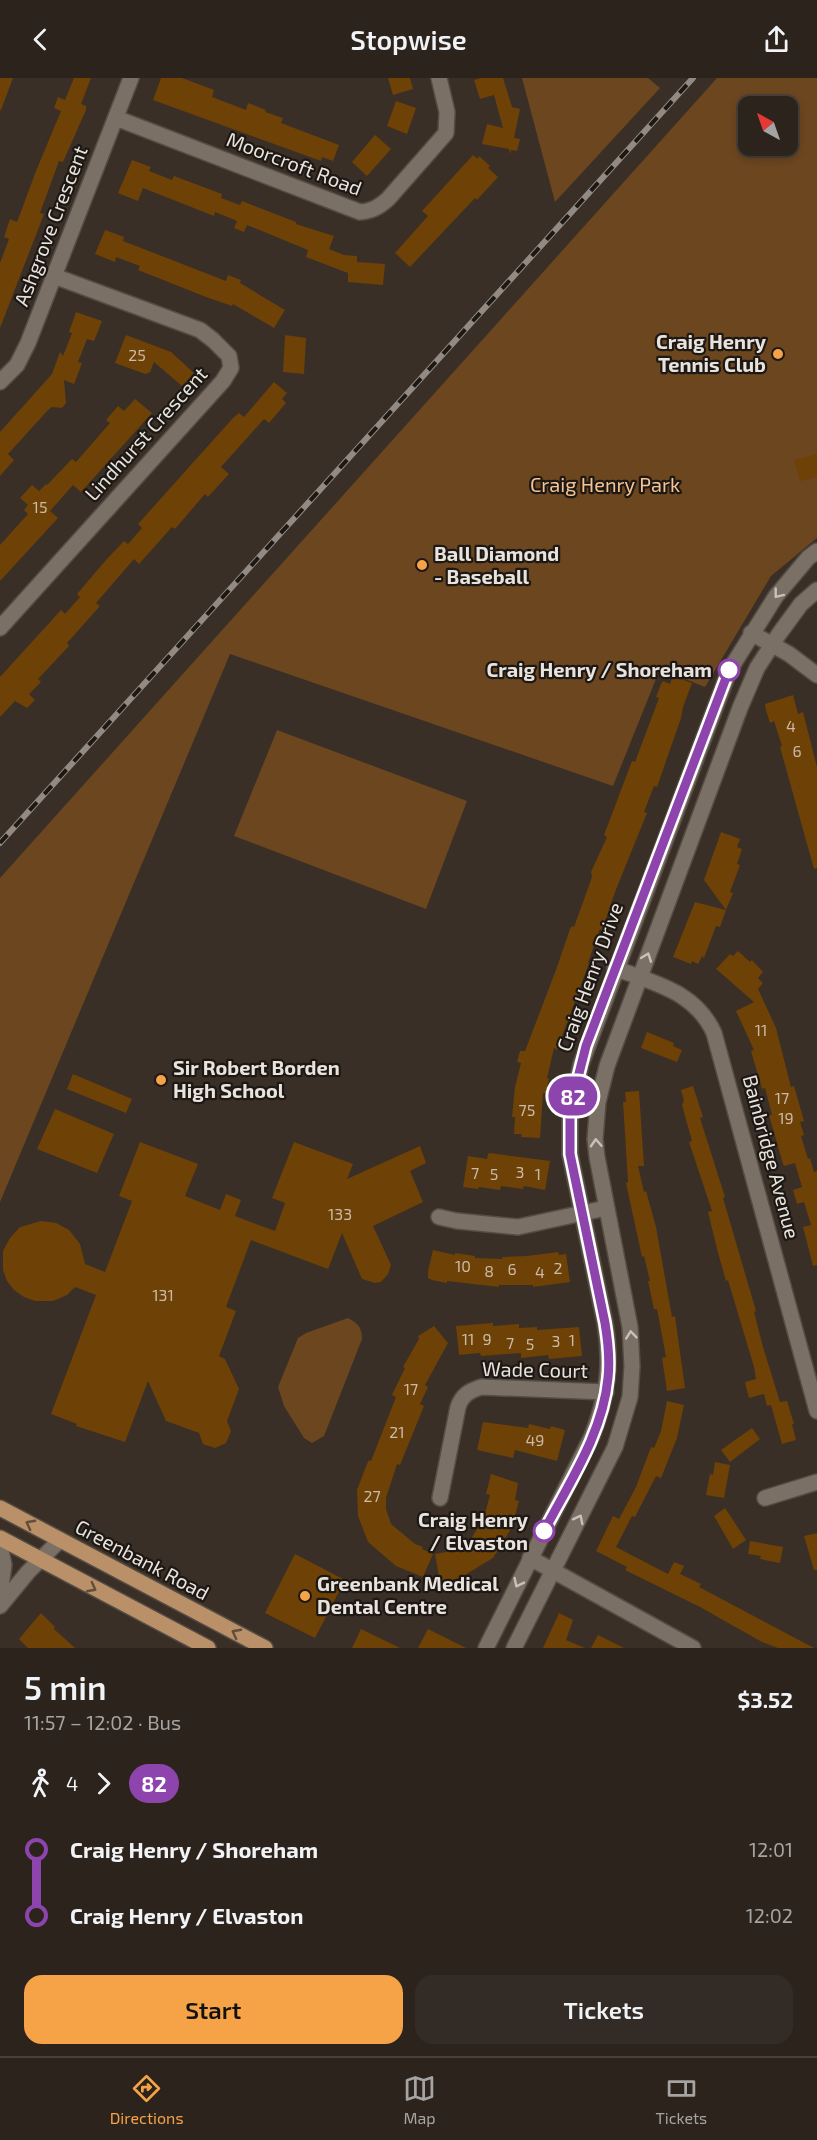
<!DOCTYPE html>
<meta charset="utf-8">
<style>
body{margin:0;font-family:"Exo 2",sans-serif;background:#332b25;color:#f1f3f6;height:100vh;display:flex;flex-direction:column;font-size:22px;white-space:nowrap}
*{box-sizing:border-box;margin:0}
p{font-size:20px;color:#a6a4a3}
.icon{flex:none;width:33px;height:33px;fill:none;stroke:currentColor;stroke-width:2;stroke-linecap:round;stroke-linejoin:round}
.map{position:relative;height:1570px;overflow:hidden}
.sheet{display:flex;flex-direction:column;background:#2b231c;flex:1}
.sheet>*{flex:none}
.badge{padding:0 12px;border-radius:20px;font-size:21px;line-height:39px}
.needle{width:39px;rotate:320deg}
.fabs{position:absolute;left:738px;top:18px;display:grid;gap:12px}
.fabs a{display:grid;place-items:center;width:60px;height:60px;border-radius:12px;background:#2b231c;box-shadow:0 3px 9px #0003,0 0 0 2px #47403b;font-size:30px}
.map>.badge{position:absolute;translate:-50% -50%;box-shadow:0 0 0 3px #fff}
.legs{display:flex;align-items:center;gap:9px;height:66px;padding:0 24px;font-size:20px}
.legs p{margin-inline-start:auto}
.overview{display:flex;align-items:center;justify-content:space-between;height:102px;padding:0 24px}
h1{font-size:33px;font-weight:600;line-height:45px}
.cta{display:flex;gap:12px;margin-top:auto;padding:12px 24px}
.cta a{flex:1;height:69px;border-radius:18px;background:#f6a247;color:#111;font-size:24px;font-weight:600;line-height:69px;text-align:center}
.cta a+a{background:#332b25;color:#f1f3f6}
ul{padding:0 24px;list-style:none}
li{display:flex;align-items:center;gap:21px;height:66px;font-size:22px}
li i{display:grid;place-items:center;width:9px;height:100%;margin:0 8px;background:currentColor}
li i::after{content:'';width:15px;height:15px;margin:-8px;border:4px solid;border-radius:50%;background:#2b231c}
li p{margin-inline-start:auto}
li:first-child i{background:linear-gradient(#0000 50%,currentColor 0)}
li:last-child i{background:linear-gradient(currentColor 50%,#0000 0)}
header{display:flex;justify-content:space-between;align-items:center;height:78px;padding:0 24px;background:#2b231c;font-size:27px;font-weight:600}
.menu{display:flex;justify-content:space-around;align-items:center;height:84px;border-top:2px solid #47403b;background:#2b231c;font-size:16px;color:#a6a4a3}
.menu a{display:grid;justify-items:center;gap:3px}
.menu .selected{color:#f6a247}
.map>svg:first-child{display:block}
</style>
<header><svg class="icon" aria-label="back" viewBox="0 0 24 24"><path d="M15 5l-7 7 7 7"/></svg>Stopwise<svg class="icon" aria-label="share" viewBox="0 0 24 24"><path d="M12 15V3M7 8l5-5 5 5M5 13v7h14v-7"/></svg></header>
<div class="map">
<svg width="817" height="1570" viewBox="0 0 817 1570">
<rect width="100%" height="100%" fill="#392f26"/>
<g fill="#6b461f" fill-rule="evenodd">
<polygon points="522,0 648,0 660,10 555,124"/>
<path d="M717,0H817V460L771,498L705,609L660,591L613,708L230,576L0,1124V800ZM748,28H788V68H748Z"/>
<polygon points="277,652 467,723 426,831 234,758"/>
<path d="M348,1240C358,1245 362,1250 362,1261L324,1358L312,1365L304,1360L284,1328L278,1309L298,1260L306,1255Z"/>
</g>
<g fill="#6e4106">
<polygon points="0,0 13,0 1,32 0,32"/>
<polygon points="74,0 91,0 81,26 86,28 86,32 63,84 59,83 40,135 44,136 0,250 0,185 9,161 4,159 10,141 17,144 36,93 61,33 54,30 58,19 65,22"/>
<polygon points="161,0 182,0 214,12 212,19 246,32 248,25 266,32 265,34 283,40 281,45 339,67 333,83 322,79 321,83 153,22"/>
<polygon points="388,0 410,0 413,11 393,17"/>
<polygon points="481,0 503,0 512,29 520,31 514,60 520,61 517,73 511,72 510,76 509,71 482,66 487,46 503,50 494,17 480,21 474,2"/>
<polygon points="396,23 416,30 407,56 387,48"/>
<polygon points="375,57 391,71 367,98 352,84"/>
<polygon points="473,77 478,81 479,78 490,88 488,90 498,99 477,122 475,120 410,189 395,175 428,138 422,133"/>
<polygon points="132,82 151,89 149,93 172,102 174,98 222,116 221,120 240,127 242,123 296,144 296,146 334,158 329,171 344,177 357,178 357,184 385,186 383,207 348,204 348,195 306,179 308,172 247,147 244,154 234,150 237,143 235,142 215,134 214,138 143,110 138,123 118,115"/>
<polygon points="105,152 124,159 123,163 226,203 228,197 241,202 240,205 285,232 274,250 233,226 232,228 206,219 138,192 140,188 116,179 115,184 95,176"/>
<polygon points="76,234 102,243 94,263 87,261 78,284 82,285 74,306 64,302 66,325 62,330 52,329 48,332 8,376 14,382 0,398 0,354 52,296 60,274 63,278 72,255 69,254"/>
<polygon points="126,257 171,274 194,295 182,308 154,284 150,294 145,296 115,285"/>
<polygon points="285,257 306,260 304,296 283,294"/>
<polygon points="274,304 287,315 282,321 286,325 269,345 264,341 221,389 229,396 208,419 205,416 175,451 172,449 139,486 134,481 96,525 100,528 67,565 69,568 38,601 41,604 29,616 35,622 27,630 15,623 0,639 0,599 61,532 65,536 80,519 77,516 106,482 124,463 128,466 142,450 138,446 233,340 239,335 244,339"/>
<polygon points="135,321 152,335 81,414 73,407 50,433 58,440 0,503 0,467 28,436 24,432 28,427 20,420 32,407 39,413 46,406 47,407 72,381 76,384 110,345 106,342 118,328 124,333"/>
<polygon points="817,376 817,399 800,403 794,382"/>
<polygon points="673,598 692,605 683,629 681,640 657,709 654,708 644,734 647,735 615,814 602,852 600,851 592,873 588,885 589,885 557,972 554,970 547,1000 549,1001 546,1015 543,1015 540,1060 521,1059 522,1056 514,1056 515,1039 512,1039 515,1009 521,985 517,984 520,973 525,973 556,892 570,851 572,848 574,849 592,799 591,794 607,759 604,757 632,683 635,684 659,620 656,619 661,606 663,603 670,606"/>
<polygon points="793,617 798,636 803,634 817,689 817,790 814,791 780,669 782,668 774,643 770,645 766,632 765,626"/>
<polygon points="721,754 740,761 737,769 742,771 737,786 740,787 730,814 733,815 726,832 704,802"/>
<polygon points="695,824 726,832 720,849 716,848 704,880 702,878 698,886 692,883 691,886 673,879"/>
<polygon points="738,873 750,884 752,882 763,894 758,900 763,905 758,911 776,950 791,1009 794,1008 804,1043 800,1044 804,1057 801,1058 808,1081 810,1080 814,1094 817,1093 817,1187 813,1188 803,1149 811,1147 804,1124 797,1126 793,1112 802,1109 795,1085 784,1088 783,1086 769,1037 772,1037 765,1010 762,1011 751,973 754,972 736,933 754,924 716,891 730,876 733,878"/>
<polygon points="647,954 674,965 673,968 682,972 677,984 641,970"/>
<polygon points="73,996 132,1021 126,1035 67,1011"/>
<polygon points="693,1008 703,1039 700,1040 725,1119 723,1120 756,1233 754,1234 763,1269 780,1324 787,1323 794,1346 792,1346 796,1362 782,1366 771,1327 767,1328 764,1316 749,1320 746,1309 745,1304 756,1301 754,1289 728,1202 726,1203 717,1171 708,1134 712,1133 689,1064 692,1063 682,1027 684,1023 681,1012"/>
<polygon points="639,1013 644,1088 638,1088 644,1114 646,1113 656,1149 672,1239 675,1238 685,1310 667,1313 662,1280 666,1279 657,1231 654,1231 648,1203 650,1203 644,1178 642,1179 626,1105 628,1104 623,1024 626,1024 625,1014"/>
<polygon points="55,1031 114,1056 97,1095 37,1071"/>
<polygon points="140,1064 198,1086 185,1118 220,1132 226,1116 241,1122 235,1138 275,1153 285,1125 272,1120 294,1064 353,1086 347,1101 420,1068 426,1085 410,1093 423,1124 373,1148 391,1187 388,1196 381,1204 375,1205 362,1201 342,1155 328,1191 251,1162 226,1229 236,1233 219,1278 225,1281 239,1311 227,1343 231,1353 226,1365 215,1370 203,1366 199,1355 166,1343 148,1303 125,1364 76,1348 77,1346 51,1336 96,1217 75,1209 67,1217 53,1223 35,1223 24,1219 14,1212 7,1203 3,1192 3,1173 10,1160 20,1149 41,1143 56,1145 69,1152 80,1166 85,1186 105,1194 132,1123 119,1118"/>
<polygon points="490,1075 550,1083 545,1112 524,1108 523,1111 501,1108 500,1112 479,1109 478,1111 463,1109 468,1078 487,1081 488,1076"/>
<polygon points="433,1172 455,1177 455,1175 475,1178 475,1180 503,1181 502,1179 527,1178 558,1174 559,1177 566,1176 570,1204 533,1209 533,1207 499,1207 499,1209 447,1203 447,1205 432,1202 428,1200 428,1193"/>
<polygon points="493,1245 493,1248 519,1246 519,1250 537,1249 537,1252 579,1249 582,1278 549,1281 548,1277 521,1280 521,1275 481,1278 480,1275 459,1277 456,1248"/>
<polygon points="434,1248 448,1265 425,1307 428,1309 420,1326 424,1328 400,1387 397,1386 386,1420 386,1431 391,1446 415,1466 423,1469 422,1471 433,1476 423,1499 396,1488 368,1464 358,1438 357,1412 367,1386 369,1382 371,1383 396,1319 392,1317 405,1290 403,1289 419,1261 418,1258"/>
<polygon points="667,1323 684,1327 677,1360 661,1400 656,1398 635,1439 632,1438 616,1469 668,1496 674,1484 684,1488 680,1496 701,1506 699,1509 814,1570 778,1570 762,1564 700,1529 625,1492 627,1489 596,1473 613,1438 619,1441 636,1409 651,1369 654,1370 661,1353"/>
<polygon points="483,1344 528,1350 529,1346 550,1351 551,1348 565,1352 557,1383 515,1372 513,1380 477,1372"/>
<polygon points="752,1350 760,1361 730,1384 721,1372"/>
<polygon points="715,1384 730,1387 724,1420 706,1417 710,1396 713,1397"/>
<polygon points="491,1396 518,1405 515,1422 519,1423 512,1449 493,1480 460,1500 440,1504 435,1476 451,1473 471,1461 484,1439 490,1417 486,1416"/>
<polygon points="725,1430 746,1462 733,1471 714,1438"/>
<polygon points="817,1455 817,1492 814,1492 804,1458"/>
<polygon points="750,1463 783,1469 780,1485 760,1481 761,1478 748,1476"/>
<polygon points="295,1476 345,1502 315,1560 265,1535"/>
<polygon points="41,1535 55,1549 54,1551 75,1570 28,1570 19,1561"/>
<polygon points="559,1535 573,1542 566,1562 585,1570 543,1570"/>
<polygon points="361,1551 400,1570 352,1570"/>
<polygon points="428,1551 466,1570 418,1570"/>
<polygon points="598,1557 624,1570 591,1570"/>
</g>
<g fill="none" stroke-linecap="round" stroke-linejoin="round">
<defs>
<g id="minor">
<path d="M116,40L360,134C372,133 379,129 388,121L446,55L447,34L439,0"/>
<polyline points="0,304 17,287 28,265 131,0"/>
<polyline points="0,550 223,303 231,290 229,278 213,262 200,252 54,198"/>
<polyline points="751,555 789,576 817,597"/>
<path d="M615,890C655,906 695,913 714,955L817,1333"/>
<polyline points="439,1139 457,1143 518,1149 606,1130"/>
<path d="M440,1420L458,1329C462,1317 469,1313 481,1309L606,1314"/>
<polyline points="765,1420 817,1404"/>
<polyline points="0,1468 4,1487 0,1516"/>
<polyline points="530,1480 693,1570"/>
<polyline points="0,1528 28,1494 60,1462"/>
<path d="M486,1570L592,1358C607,1319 612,1287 605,1245L570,1076V1040L581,986L729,593L776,518L808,480L817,473"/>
<polyline points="514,1570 615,1369 630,1319 632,1288 630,1249 597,1079 595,1061 598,1024 607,988 740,630 757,590 779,556 801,526 817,512"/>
</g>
<g id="major">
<polyline points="0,1430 265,1570"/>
<polyline points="0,1460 208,1570"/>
</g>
</defs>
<use href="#minor" stroke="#544c45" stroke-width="18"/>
<use href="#major" stroke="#544c45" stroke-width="18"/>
<use href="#minor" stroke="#7b7065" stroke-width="15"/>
<use href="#major" stroke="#b99067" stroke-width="15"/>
<defs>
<polyline id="rail" points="0,765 693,0"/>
</defs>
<use href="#rail" stroke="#938b83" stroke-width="6"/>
<use href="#rail" stroke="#1d1814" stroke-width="4" stroke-dasharray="11" stroke-linecap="butt"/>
</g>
<defs><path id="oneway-chevron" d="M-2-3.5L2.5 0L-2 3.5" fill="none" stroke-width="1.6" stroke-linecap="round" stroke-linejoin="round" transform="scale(1.5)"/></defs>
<g stroke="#c8c0b9">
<use href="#oneway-chevron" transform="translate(778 516) rotate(128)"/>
<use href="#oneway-chevron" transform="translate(647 879) rotate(-70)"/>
<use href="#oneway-chevron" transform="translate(596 1065) rotate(-93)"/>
<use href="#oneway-chevron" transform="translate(631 1257) rotate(-96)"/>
<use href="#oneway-chevron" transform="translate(579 1441) rotate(-63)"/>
<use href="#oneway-chevron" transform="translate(518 1505) rotate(116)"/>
</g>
<g stroke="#634e39">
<use href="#oneway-chevron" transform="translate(30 1446) rotate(-152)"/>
<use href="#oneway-chevron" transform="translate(92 1510) rotate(28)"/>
<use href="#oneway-chevron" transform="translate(236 1555) rotate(-152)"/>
</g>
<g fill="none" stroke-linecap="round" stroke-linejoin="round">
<defs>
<path id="line-1" d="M544,1453C569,1405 603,1355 608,1300C610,1282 608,1263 605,1245L570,1076V1040L572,1023L586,968L729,592"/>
</defs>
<use href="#line-1" stroke="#fff" stroke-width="14"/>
<use href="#line-1" stroke="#8e44ad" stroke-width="9"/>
</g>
<g fill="#f6a247" stroke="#1d1814" stroke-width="2">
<circle cx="778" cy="276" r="6"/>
<circle cx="422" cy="487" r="6"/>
<circle cx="161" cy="1002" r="6"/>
<circle cx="305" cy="1518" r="6"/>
</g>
<g fill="#fff" stroke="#8e44ad" stroke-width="3">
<circle cx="729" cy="592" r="10"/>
<circle cx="544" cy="1453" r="10"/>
</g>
<g text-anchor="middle" stroke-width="4.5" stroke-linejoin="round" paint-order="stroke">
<g font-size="16" fill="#cabaa7">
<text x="137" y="283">25</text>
<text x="40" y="435">15</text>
<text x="791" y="654">4</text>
<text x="797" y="679">6</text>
<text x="761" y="958">11</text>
<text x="782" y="1026">17</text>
<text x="527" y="1038">75</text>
<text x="786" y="1046">19</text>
<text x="520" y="1100">3</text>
<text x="475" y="1101">7</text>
<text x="494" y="1102">5</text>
<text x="538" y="1102">1</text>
<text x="340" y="1142">133</text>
<text x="463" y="1194">10</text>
<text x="558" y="1196">2</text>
<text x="512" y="1197">6</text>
<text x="489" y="1199">8</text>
<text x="540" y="1200">4</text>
<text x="163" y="1223">131</text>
<text x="468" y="1267">11</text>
<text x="487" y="1267">9</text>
<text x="572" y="1268">1</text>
<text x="556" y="1269">3</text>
<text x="510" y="1271">7</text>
<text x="530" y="1272">5</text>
<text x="411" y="1317">17</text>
<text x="397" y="1360">21</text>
<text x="535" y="1368">49</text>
<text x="372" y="1424">27</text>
</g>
<g font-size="20" fill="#e9e3dd" stroke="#1d1814">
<text transform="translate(294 86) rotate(21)" y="7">Moorcroft Road</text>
<text transform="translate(51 148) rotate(-69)" y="7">Ashgrove Crescent</text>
<text transform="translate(146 356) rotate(-48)" y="7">Lindhurst Crescent</text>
<text transform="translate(590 899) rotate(-70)" y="7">Craig Henry Drive</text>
<text transform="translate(771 1079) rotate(75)" y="7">Bainbridge Avenue</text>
<text transform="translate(535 1292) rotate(1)" y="7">Wade Court</text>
<text transform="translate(142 1482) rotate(28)" y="7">Greenbank Road</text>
</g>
<g font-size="20" font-weight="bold" fill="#e9e3dd" stroke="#1d1814" text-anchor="start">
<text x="766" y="271" text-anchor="end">Craig Henry<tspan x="766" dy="23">Tennis Club</tspan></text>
<text x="434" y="483">Ball Diamond<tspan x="434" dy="23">- Baseball</tspan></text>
<text x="173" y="997">Sir Robert Borden<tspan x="173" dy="23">High School</tspan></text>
<text x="317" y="1513">Greenbank Medical<tspan x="317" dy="23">Dental Centre</tspan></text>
</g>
<g font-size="20" fill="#f6c392" stroke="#1d1814">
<text x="605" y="414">Craig Henry Park</text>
</g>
<g font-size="20" font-weight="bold" fill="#e9e3dd" stroke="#1d1814" text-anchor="end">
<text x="712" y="599">Craig Henry / Shoreham</text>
<text x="528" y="1449">Craig Henry<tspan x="528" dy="23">/ Elvaston</tspan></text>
</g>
</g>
</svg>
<div class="fabs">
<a><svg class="needle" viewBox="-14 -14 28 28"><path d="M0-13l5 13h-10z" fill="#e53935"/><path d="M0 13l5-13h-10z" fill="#a6a4a3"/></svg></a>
</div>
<b class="badge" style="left:573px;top:1018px;background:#8e44ad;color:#fff">82</b>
</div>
<section class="sheet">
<div class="overview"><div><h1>5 min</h1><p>11:57 – 12:02 · Bus</p></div><b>$3.52</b></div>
<div class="legs"><svg class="icon" aria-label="walk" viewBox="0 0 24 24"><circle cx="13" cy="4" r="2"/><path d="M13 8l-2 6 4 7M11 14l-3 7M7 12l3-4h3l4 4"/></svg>4<svg class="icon" aria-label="forward" viewBox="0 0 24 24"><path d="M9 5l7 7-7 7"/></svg><b class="badge" style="background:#8e44ad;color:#fff">82</b></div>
<ul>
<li><i style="color:#8e44ad"></i><b>Craig Henry / Shoreham</b><p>12:01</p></li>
<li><i style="color:#8e44ad"></i><b>Craig Henry / Elvaston</b><p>12:02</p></li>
</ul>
<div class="cta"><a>Start</a><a>Tickets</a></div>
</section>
<nav class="menu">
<a class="selected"><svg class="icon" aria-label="directions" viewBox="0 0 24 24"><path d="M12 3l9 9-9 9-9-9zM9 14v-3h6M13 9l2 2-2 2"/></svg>Directions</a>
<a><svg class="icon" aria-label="map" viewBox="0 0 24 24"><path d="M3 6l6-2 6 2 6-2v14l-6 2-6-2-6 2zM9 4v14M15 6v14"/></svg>Map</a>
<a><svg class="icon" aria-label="tickets" viewBox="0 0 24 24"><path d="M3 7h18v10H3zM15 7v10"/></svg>Tickets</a>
</nav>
